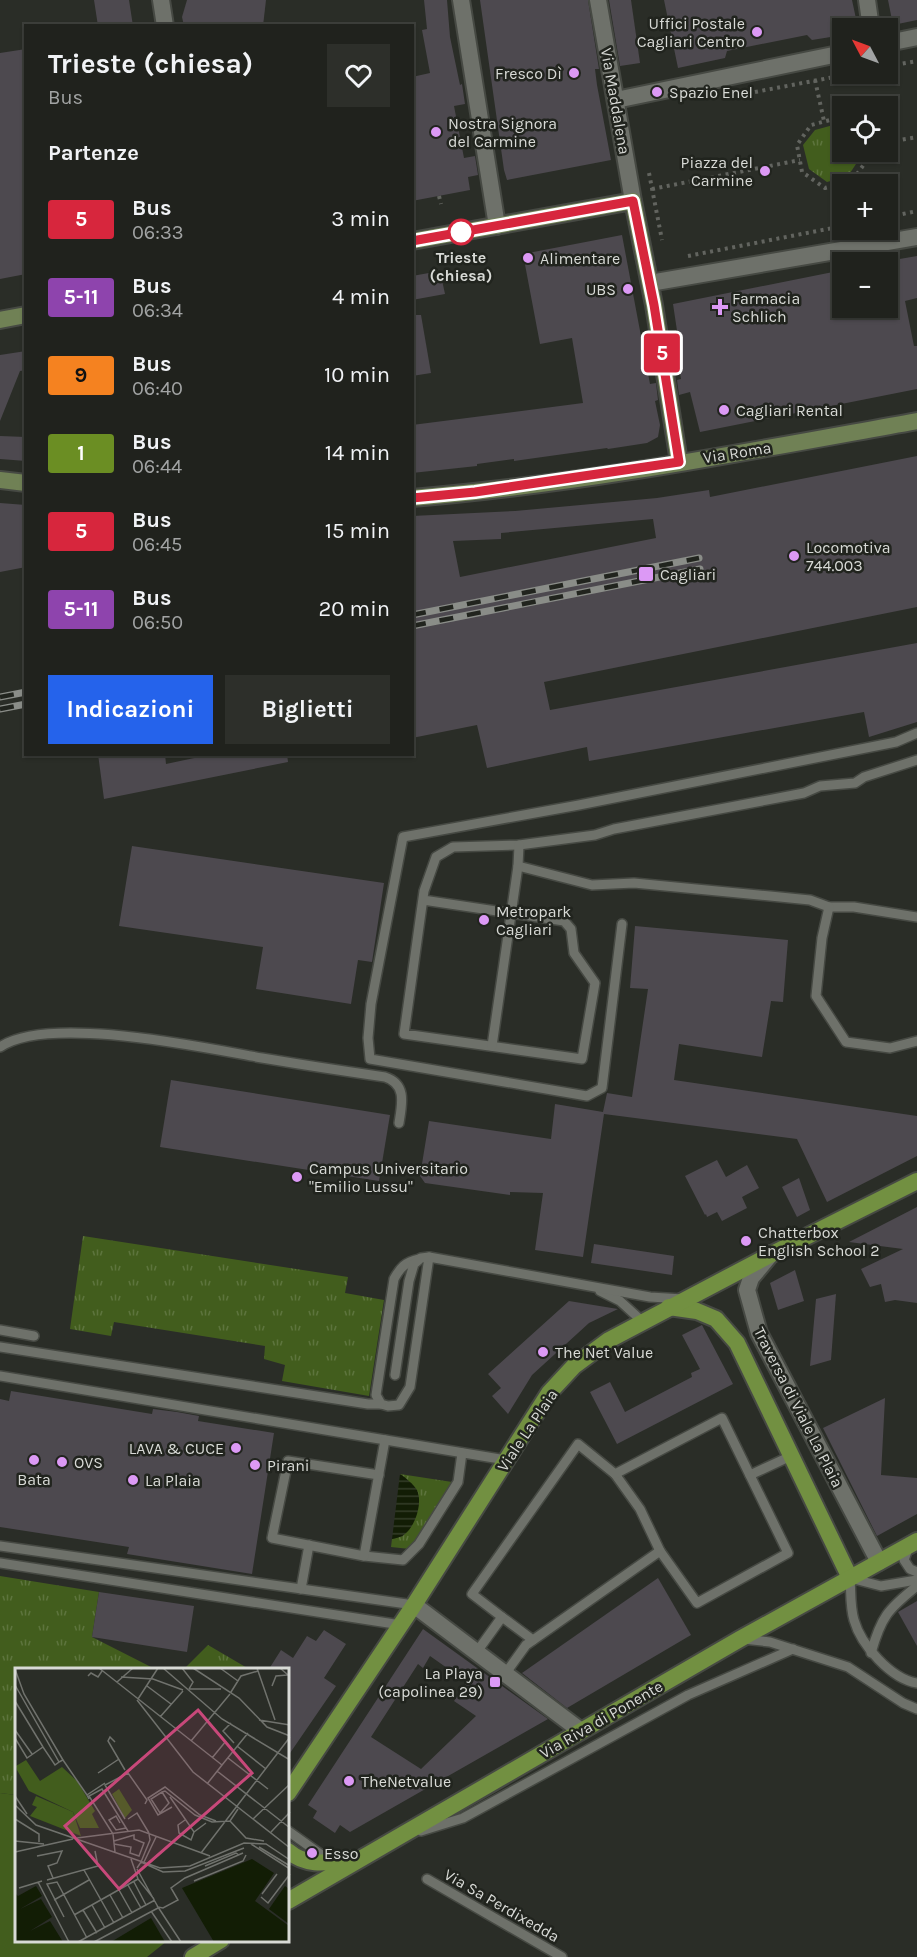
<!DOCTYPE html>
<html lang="it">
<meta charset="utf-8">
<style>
body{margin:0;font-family:Karla,sans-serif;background:#2d2f2a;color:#f1f3f6;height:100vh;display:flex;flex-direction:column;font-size:22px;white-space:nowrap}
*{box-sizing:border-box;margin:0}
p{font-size:20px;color:#a2a4a4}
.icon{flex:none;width:33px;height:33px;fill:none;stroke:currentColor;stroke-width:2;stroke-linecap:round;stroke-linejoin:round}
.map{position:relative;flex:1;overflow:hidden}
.drawer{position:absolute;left:24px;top:24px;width:390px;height:732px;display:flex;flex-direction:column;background:#20221d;border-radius:0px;box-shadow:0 2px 4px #0004,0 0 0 2px #3d3f3b}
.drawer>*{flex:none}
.badge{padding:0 12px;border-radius:4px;font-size:21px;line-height:39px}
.needle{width:39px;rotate:311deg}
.buttons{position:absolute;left:832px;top:18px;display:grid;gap:12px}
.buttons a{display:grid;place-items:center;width:66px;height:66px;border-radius:0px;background:#20221d;box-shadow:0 2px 4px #0004,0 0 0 2px #3d3f3b;font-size:30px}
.map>.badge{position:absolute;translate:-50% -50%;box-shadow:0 0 0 3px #fff}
h2{padding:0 24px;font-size:22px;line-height:54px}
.round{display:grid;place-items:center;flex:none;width:63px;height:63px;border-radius:0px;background:#2d2f2a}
.headline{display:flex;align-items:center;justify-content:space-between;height:102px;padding:0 24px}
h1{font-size:28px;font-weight:700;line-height:45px}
.primary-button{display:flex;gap:12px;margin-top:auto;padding:12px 24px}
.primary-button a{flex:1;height:69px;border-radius:0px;background:#2563eb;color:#fff;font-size:24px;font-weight:700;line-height:69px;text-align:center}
.primary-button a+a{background:#2d2f2a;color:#f1f3f6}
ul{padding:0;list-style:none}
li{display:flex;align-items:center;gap:18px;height:78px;padding:0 24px}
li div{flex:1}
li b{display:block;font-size:22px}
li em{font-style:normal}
li .badge{min-width:66px;font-weight:700;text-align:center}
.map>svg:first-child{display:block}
</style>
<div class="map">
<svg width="917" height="1957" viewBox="0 0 917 1957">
<defs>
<pattern id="grass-tufts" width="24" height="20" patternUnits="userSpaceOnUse" patternTransform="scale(1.5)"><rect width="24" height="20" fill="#425d1d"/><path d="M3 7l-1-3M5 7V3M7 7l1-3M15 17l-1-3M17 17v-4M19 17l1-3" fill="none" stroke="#5d743d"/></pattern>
<pattern id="water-rules" width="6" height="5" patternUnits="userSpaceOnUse" patternTransform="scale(1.5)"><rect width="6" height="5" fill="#121d05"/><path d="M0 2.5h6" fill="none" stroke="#343d29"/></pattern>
</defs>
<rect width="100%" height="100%" fill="#2a2d27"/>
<g fill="url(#grass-tufts)">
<polygon points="837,124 843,128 843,152 859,152 860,158 848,176 827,182 809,169 803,145 815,130"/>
<polygon points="83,1236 348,1277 345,1293 384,1300 369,1396 282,1381 285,1365 264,1359 265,1346 114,1322 111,1336 70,1329"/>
<path d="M400,1474L452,1482L410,1549L391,1547L392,1539L403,1536C419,1509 429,1497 400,1474Z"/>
<polygon points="0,1576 99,1592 92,1637 155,1669 16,1669 16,1795 0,1793"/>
<polygon points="208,1645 249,1669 184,1669"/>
</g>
<polygon fill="#425d1d" points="0,1793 16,1795 16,1940 167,1941 147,1957 0,1957"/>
<path fill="url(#water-rules)" d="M400,1474C406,1478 413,1484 417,1490C423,1503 415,1526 405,1534C401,1537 397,1538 392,1539Z"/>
<g fill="#4d494f" fill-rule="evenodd">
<polygon points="94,0 129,0 133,26 98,26"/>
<polygon points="187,0 266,0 263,26 184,26 182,17"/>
<polygon points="424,0 447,0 450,37 460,85 462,84 465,104 454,106 464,158 475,156 478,175 468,177 470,190 412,201 412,77 430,73 422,30 427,29"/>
<polygon points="480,0 588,0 599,69 595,69 597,85 611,160 507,180 504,170"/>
<polygon points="609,0 631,0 640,63 620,66"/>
<polygon points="664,0 852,0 858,28 843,28 843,35 812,40 807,35 727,51 725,58 678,68"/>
<polygon points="888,0 917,0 917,20 893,25"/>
<polygon points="26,49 26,274 0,279 0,53"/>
<polygon points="622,235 650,384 656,383 658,400 655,401 660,425 658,437 647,443 608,449 607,448 514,461 514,459 477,464 477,466 412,473 412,425 583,403 572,338 540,344 523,254"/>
<polygon points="917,256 917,298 905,301 914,346 917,346 917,389 700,432 690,392 679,395 677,380 681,379 675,345 679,344 673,304 843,270 843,308 888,308 888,261"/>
<polygon points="440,271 445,294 412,300 412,276"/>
<polygon points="412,315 421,315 431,373 412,376"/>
<polygon points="26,351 26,370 20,371 0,421 0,355"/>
<polygon points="0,436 26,437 26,461 0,459"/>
<path d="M917,456V607L544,682L550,710L917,643V722L869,737L864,712L589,761L587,747L487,768L477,725L412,738V516L515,511L657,498L709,490L710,497ZM653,519L656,538L460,577L453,541L501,539V533Z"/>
<polygon points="0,503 26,505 26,567 0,572"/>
<polygon points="98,754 165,754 166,764 213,754 287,754 288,762 104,799"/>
<polygon points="132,846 384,883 372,962 358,960 351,1004 256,989 263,947 119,926"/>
<polygon points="635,926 788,940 783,1002 771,1001 762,1057 679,1044 674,1080 917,1116 917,1156 827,1202 797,1139 604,1114 583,1257 535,1250 543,1193 510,1192 510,1195 425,1183 420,1176 429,1121 551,1139 555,1104 603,1112 607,1093 632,1097 648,989 630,988"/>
<polygon points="171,1080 390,1115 379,1181 160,1147"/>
<polygon points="717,1160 726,1177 747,1165 759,1188 742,1197 747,1208 722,1221 717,1212 707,1217 706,1214 705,1215 685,1176"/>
<polygon points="799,1178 810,1210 797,1217 782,1187"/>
<polygon points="917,1207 917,1303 895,1300 885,1302 881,1284 870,1287 861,1269 903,1249 849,1242"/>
<polygon points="594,1244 674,1256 672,1275 591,1263"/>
<polygon points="795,1270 804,1301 778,1310 770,1283"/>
<polygon points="836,1294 831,1360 810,1366 816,1299"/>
<polygon points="569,1301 618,1309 589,1323 532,1375 508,1414 492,1396 501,1388 488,1374"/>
<polygon points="702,1325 733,1384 617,1444 590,1392 610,1382 625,1412 692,1377 691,1373 700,1369 682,1335"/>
<polygon points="11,1391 152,1414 153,1409 177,1412 199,1416 198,1421 274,1433 252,1574 127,1554 129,1547 0,1527 0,1399 9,1401"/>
<polygon points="885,1398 881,1475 917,1478 917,1514 877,1536 823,1428"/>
<polygon points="658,1578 691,1635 567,1708 522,1673"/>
<polygon points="99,1592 194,1606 187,1652 92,1637"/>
<polygon points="917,1601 917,1646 898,1612"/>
<path d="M423,1629L548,1719L350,1832L340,1825L335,1833L313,1818L317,1811L308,1805ZM430,1656L467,1682L454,1701L476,1716L421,1769L371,1737L418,1664L423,1668Z"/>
<polygon points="324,1630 346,1644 324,1678 336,1686 288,1756 288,1669 269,1669 281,1650 293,1658 307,1636 316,1641"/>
</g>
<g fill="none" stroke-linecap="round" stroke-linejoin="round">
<defs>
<g id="service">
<polyline points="518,866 592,885 634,883 770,896 810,900 829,907 854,907 917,917"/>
<polyline points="423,900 564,921 571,929 574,953 595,983 582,1059 404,1034 424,891 436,857 453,847 519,845 595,835 614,829 804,793 820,786 855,783 864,777 917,760"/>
<polyline points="829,907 822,938 816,996 846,1042 890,1048 917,1041"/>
<polyline points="622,924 602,1088 587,1096 370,1059 368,1038 371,1004 403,837 579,805 896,742 917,733"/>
<polyline points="492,1046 518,866 519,845"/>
<path d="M0,1047C48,1014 205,1048 262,1058C303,1065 344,1071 385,1077C407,1084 402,1104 399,1123"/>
<path d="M419,1259C405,1262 400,1268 394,1279L376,1395L381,1404L388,1406L399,1405L410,1387L429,1257"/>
<polyline points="600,1291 620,1301 643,1322"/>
<polyline points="0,1330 34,1336"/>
<polyline points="0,1347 368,1404 381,1404"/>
<polyline points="395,1375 409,1281 414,1264 421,1258 429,1257 650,1297 683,1299"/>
<polyline points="0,1376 506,1460"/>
<polyline points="615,1474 640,1509 660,1551"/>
<polyline points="379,1475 288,1461 272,1538 364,1556 403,1560 419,1544 458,1482 462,1453"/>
<polyline points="750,1475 791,1456"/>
<polyline points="0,1546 414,1605"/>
<polyline points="909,1546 904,1560 910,1569 917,1572"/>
<polyline points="364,1556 385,1440"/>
<polyline points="0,1563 401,1625"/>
<path d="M917,1580L881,1586L850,1578C851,1591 850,1607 854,1620C861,1645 891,1679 917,1683"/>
<polyline points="301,1589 309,1545"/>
<polyline points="502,1617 533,1640"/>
<polyline points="743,1639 770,1642 848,1667 903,1703 917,1709"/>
<polyline points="476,1653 502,1617 472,1594 578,1444 615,1474 722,1418 788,1553 697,1603 660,1551 526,1645 505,1674"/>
<path d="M871,1653C881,1617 888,1609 917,1586"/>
<polyline points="288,1831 330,1861"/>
<polyline points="421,1831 463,1818 688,1695 793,1649"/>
<polyline points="427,1879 562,1957"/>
</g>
<g id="minor">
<polyline points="161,0 165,26"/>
<polyline points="461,0 497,226"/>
<polyline points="598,0 633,201"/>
<polyline points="867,0 871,28"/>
<polyline points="888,43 917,37"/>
<polyline points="616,100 843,53"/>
<polyline points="650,283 917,237"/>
<polyline points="771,1254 751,1278 747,1290 759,1333 879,1562"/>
<polyline points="414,1605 581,1731"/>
</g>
<g id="secondary">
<polyline points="412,241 633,201 654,305 679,462"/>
<polyline points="0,320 26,315"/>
<polyline points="0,480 26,483"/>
<path d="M412,498C582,484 750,451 917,421"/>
</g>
<g id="primary">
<polyline points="669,1307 697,1311 716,1319 737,1343 850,1578"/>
<polyline points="288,1793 414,1605 549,1393 574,1366 609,1340 772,1254 917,1181"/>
<path d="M288,1851C309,1869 333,1861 358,1859"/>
<polyline points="288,1901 740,1639 917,1541"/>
<polyline points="193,1957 221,1940"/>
</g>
</defs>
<use href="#service" stroke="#464943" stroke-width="12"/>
<use href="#minor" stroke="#464943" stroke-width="20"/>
<use href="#secondary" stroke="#464943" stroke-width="20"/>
<use href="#primary" stroke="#464943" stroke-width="20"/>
<g stroke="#62645f" stroke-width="4" stroke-dasharray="3 4.5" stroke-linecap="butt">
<polyline points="888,66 917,61"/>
<polyline points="815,80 824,121"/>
<polyline points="755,92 850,74"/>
<polyline points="843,121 838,118 811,125 797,145 802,172 825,188 852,181 867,160 865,152"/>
<polyline points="888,142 917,137"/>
<polyline points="649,173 662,240"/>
<polyline points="838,185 843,209"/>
<polyline points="652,189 800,160"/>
<polyline points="439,196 441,204"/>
<polyline points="888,217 917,211"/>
<polyline points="688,256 843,226"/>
</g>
<use href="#service" stroke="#6e716a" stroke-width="9"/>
<use href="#minor" stroke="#6e716a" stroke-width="16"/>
<use href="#secondary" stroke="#708155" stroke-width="16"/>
<use href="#primary" stroke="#729041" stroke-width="16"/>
<defs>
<g id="rail">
<polyline points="412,615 699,558"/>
<polyline points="412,626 700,569"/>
<polyline points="0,697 26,692"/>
<polyline points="0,709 26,704"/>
</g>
</defs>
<use href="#rail" stroke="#8a8d88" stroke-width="7"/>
<use href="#rail" stroke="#21241e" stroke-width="4.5" stroke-dasharray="14" stroke-linecap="butt"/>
</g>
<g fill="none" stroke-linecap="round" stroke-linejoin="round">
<defs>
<polyline id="line" points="412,241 633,201 654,305 679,462 475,492 412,498"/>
</defs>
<use href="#line" stroke="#fff" stroke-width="14"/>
<use href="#line" stroke="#d7263d" stroke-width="9"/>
</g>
<g fill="#dc99f5" stroke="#21241e" stroke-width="2">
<circle cx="757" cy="32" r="6"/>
<circle cx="574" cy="73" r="6"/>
<circle cx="657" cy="92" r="6"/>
<circle cx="436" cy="132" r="6"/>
<circle cx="765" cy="171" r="6"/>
<circle cx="528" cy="258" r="6"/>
<circle cx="628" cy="289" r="6"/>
<path d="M717 298h6v6h6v6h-6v6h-6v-6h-6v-6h6z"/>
<circle cx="724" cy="410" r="6"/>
<circle cx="794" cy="556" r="6"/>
<rect x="638" y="566" width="16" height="16" rx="3"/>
<circle cx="484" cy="920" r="6"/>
<circle cx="297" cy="1177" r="6"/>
<circle cx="746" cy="1241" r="6"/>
<circle cx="543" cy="1352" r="6"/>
<circle cx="236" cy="1448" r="6"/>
<circle cx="34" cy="1460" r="6"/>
<circle cx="62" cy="1462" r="6"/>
<circle cx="255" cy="1465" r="6"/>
<circle cx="133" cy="1480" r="6"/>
<rect x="489" y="1676" width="12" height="12" rx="3"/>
<circle cx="349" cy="1781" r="6"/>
<circle cx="312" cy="1853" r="6"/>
</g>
<circle fill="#fff" stroke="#d7263d" stroke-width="3" cx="461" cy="232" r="12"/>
<g text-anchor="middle" stroke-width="5" stroke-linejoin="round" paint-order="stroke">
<g font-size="16" fill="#d8dad6" stroke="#21241e" text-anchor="start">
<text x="745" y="29" text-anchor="end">Uffici Postale<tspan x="745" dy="18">Cagliari Centro</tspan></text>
<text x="562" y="79" text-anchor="end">Fresco Dì</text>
<text x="669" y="98">Spazio Enel</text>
<text x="448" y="129">Nostra Signora<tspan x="448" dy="18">del Carmine</tspan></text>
<text x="753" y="168" text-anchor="end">Piazza del<tspan x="753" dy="18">Carmine</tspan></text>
<text x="540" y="264">Alimentare</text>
<text x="616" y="295" text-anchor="end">UBS</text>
<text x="732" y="304">Farmacia<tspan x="732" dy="18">Schlich</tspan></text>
<text x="736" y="416">Cagliari Rental</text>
<text x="806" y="553">Locomotiva<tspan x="806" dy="18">744.003</tspan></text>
<text x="660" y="580">Cagliari</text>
<text x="496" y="917">Metropark<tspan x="496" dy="18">Cagliari</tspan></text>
<text x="309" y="1174">Campus Universitario<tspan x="309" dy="18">"Emilio Lussu"</tspan></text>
<text x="758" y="1238">Chatterbox<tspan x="758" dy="18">English School 2</tspan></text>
<text x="555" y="1358">The Net Value</text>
<text x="224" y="1454" text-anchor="end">LAVA &amp; CUCE</text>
<text x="74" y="1468">OVS</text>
<text x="267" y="1471">Pirani</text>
<text x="34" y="1485" text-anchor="middle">Bata</text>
<text x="145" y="1486">La Plaia</text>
<text x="483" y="1679" text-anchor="end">La Playa<tspan x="483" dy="18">(capolinea 29)</tspan></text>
<text x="361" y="1787">TheNetvalue</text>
<text x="324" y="1859">Esso</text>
</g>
<g font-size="16" fill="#d8dad6" stroke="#21241e">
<text transform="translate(616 101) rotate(80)" y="6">Via Maddalena</text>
<text transform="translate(737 452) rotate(-9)" y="6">Via Roma</text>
<text transform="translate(799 1407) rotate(63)" y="6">Traversa di Viale La Plaia</text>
<text transform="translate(527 1430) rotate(-56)" y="6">Viale La Plaia</text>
<text transform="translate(601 1719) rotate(-30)" y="6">Via Riva di Ponente</text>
<text transform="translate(502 1905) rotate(30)" y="6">Via Sa Perdixedda</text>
</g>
<g font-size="16" font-weight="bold" fill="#d8dad6" stroke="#21241e">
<text x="461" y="263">Trieste<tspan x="461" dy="18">(chiesa)</tspan></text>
</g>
</g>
<g transform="translate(15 1668)">
<rect width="274" height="274" fill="#2a2d27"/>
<path d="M11,92L25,113L47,99L62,113L80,143L77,146L84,160H65L58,144L14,123L2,102L1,98ZM104,121L117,142L110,150L97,126Z" fill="#425d1d"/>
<path d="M21,128L58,144L66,168L15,148L22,139L17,137Z" fill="#425d1d"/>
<path d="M237,191L259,205L240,233L274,258V274H199L167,220ZM21,218L27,228L5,241L26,231L37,249L15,263L35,253L48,274H0V225L3,228ZM270,218L274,221V256L254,241ZM136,250L150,274H96Z" fill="#121d05"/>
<path fill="none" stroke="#70726d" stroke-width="1.5" d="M84,0L207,97L192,116M148,0L207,51L275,92M167,0L178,14L174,21M178,0L224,30L252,59L275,68M205,0L223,13M242,0L260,52M0,1L9,26L48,92L44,94M73,8L76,5L83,9L87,3M106,9L138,11L168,22M102,14L118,0M0,17L44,94L40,97L28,79L12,90L0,70M132,18L156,36M257,18L261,8L273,7L265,0M174,21H206M216,24L226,8L243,3M123,31L143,0M122,32L178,104L275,180M0,33L28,79M145,49L168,23M244,52L275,57M216,55L208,63L219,75M0,62L17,86M176,73L215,26M100,74L95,69L93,73L110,102M222,78L251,101M197,90L211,73M213,90L253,121M48,92L72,127M207,97L233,65M202,103L275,160M83,105L104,91M147,124L154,135L145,145L136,131L147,124L150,123L180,147L197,154L215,153L223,141M0,128L12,146M155,129L179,164L191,155M74,131L72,127L90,115M0,137L21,157L145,200L175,198L229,175L251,176L275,192M157,139L143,147L133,130L150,119L185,147L201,153M0,151L24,166V174M110,151L90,117L113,105L132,132L130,136M113,151L122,145L134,165M238,151L275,116M170,152L163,157L164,165L176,172L179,164M215,153L231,170L249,173M105,155L101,148L94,152L101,162L111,160M256,164L275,144M62,170L124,162L195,188M0,173L29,176M99,176L116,179L115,185L124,188L129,175L119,171V167L99,173M236,176L275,201M244,179L275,198M0,184L58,171M100,184L98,166L74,128L87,121L113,163M186,185L275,69M22,188L47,183L42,195L33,198L38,210M116,191L123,211L139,231M126,194L135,172L134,166M129,194L141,169M190,198L221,185L224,187M122,200L126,194L148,204L170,203L229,180M122,201L143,239M69,202L99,255M186,210L179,213L228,193L231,187M32,212L83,198L80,183M23,214L54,274M119,214L131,237M113,217L126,240M4,220L27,213M104,222L117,245M247,226L262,206M95,227L108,250M246,229L253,235L275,206M39,232L74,212M77,237L90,260M68,242L82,265M136,243L157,274M59,247L123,211M49,249L32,216L42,214L72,270M63,274L140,232M79,274L143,240M166,274L143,239L148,240L163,232L156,220L170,210L228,185"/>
<path fill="#c8487a" fill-opacity="0.15" stroke="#c8487a" stroke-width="3" d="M183,42L237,105L104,221L50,158Z"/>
<rect width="274" height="274" fill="none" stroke="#d8dad6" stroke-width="3"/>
</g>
</svg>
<div class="buttons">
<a><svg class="needle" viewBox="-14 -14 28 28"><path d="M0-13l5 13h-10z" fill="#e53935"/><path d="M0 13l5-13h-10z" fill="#a2a4a4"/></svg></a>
<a><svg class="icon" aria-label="locate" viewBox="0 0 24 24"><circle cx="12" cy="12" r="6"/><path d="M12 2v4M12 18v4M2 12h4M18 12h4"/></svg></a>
<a>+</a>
<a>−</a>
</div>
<b class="badge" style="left:662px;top:353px;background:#d7263d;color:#fff">5</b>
<section class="drawer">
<div class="headline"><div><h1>Trieste (chiesa)</h1><p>Bus</p></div><a class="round"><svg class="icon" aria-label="heart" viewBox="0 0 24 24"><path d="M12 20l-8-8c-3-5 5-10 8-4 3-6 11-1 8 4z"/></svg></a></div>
<h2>Partenze</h2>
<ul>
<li><span class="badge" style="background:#d7263d;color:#fff">5</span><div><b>Bus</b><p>06:33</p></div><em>3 min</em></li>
<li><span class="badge" style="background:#8e44ad;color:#fff">5-11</span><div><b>Bus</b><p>06:34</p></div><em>4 min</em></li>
<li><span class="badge" style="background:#f58220;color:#111">9</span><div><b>Bus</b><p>06:40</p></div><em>10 min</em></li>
<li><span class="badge" style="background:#6b8e23;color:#fff">1</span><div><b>Bus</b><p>06:44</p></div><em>14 min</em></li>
<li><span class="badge" style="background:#d7263d;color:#fff">5</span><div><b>Bus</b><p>06:45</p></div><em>15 min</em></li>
<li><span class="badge" style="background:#8e44ad;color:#fff">5-11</span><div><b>Bus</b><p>06:50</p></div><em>20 min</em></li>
</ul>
<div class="primary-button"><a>Indicazioni</a><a>Biglietti</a></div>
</section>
</div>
